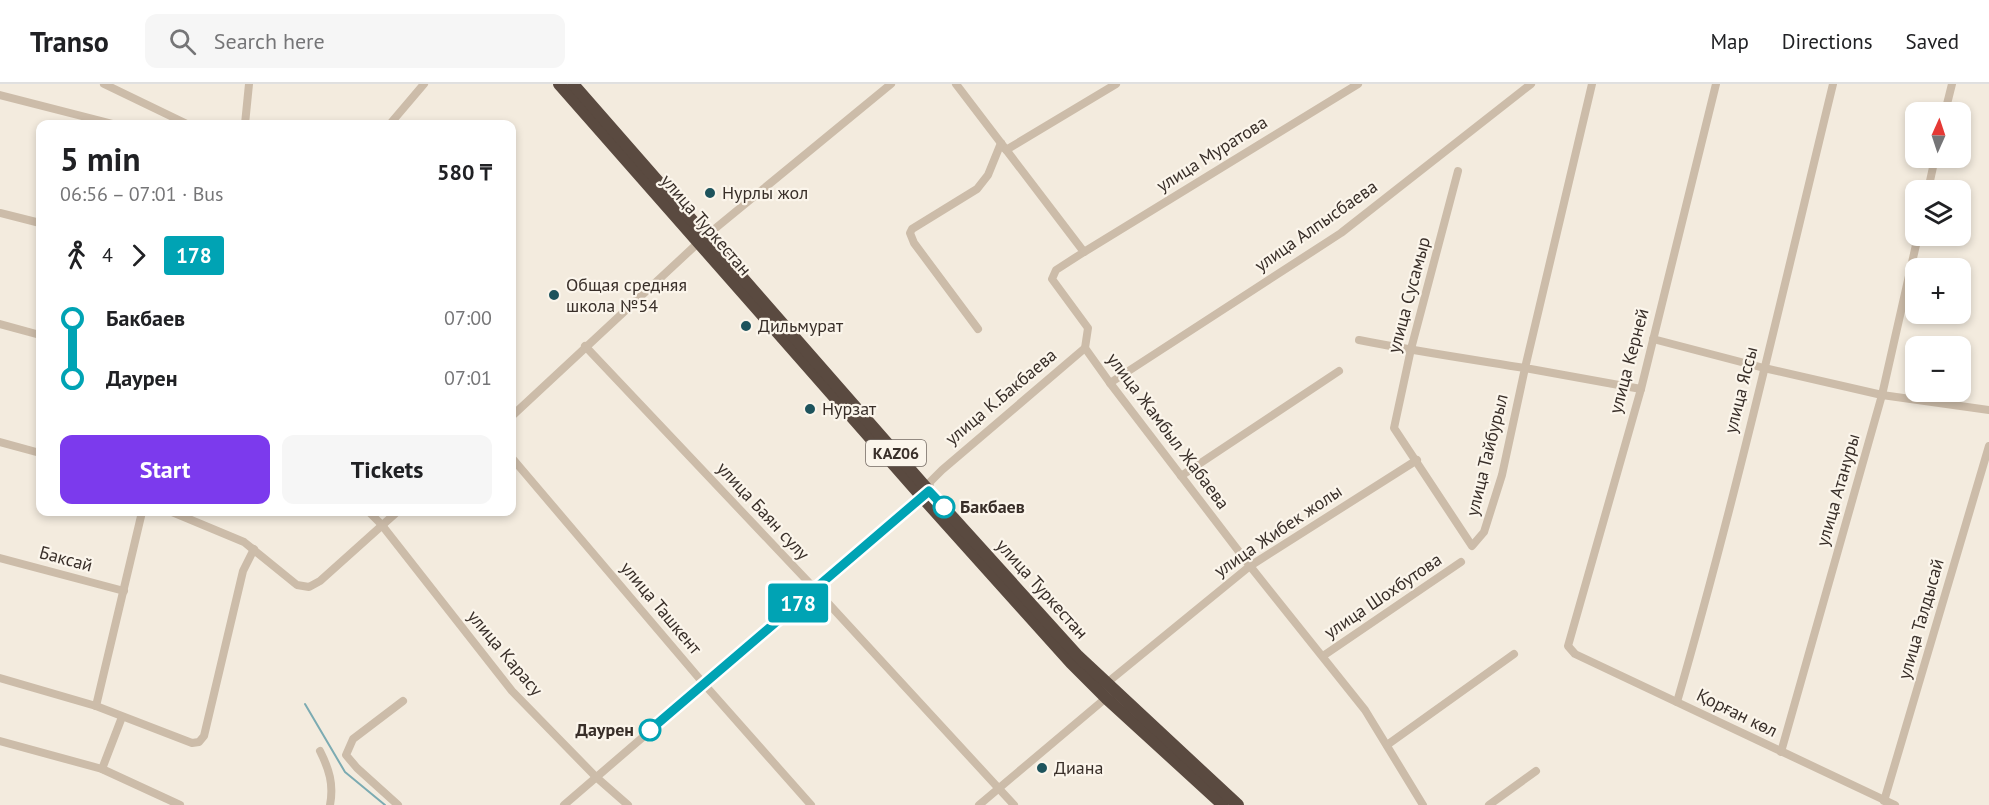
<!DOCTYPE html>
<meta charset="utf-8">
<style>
body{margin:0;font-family:"PT Sans",sans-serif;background:#f6f6f6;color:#202124;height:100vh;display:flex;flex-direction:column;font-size:22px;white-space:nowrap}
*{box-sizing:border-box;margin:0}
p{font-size:20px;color:#757577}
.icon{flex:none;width:33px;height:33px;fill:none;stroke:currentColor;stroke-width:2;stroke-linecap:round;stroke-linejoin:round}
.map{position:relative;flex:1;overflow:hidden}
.details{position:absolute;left:36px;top:36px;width:480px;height:396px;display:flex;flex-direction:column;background:#fff;border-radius:12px;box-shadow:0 3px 9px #0003}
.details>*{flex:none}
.badge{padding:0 12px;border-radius:4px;font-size:21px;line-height:39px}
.needle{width:39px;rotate:3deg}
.controls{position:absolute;left:1905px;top:18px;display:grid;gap:12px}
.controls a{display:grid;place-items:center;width:66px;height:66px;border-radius:12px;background:#fff;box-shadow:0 3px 9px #0003;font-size:30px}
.map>.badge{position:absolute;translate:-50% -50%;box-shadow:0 0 0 3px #fff}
.legs{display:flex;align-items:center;gap:9px;height:66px;padding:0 24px;font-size:20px}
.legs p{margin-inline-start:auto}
.headline{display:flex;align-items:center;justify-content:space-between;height:102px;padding:0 24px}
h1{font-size:33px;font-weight:600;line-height:45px}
.action{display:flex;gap:12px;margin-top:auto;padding:12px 24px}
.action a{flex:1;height:69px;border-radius:12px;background:#7c3aed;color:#fff;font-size:24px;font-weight:600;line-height:69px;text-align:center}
.action a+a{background:#f6f6f6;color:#202124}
ul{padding:0 24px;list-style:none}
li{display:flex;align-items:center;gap:21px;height:60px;font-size:22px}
li i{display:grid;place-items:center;width:9px;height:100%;margin:0 8px;background:currentColor}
li i::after{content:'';width:15px;height:15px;margin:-8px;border:4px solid;border-radius:50%;background:#fff}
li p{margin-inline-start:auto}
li:first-child i{background:linear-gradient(#0000 50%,currentColor 0)}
li:last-child i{background:linear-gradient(currentColor 50%,#0000 0)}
header{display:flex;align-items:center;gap:36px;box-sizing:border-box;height:84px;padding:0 30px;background:#fff;border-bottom:2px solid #e0e0e0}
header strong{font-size:28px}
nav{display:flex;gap:33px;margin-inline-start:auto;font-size:21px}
.search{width:420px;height:54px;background:#f6f6f6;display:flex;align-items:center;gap:15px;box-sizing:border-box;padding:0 21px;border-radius:12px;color:#757577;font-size:22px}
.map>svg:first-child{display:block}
</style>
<header>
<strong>Transo</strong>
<div class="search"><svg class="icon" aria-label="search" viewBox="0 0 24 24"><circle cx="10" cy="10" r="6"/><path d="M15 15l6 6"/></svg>Search here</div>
<nav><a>Map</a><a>Directions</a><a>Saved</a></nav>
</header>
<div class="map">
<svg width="1989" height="721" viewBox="0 0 1989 721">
<rect width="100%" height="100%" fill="#f3ebde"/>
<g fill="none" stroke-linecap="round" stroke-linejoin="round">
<polyline stroke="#7cabb2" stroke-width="2" points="305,620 345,688 385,721"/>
<g stroke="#ccbca9" stroke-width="8">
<polyline points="104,0 187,40"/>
<polyline points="956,0 1084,168 1056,186 1052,195 1088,244 1085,264 1110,299 1250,482 1365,626 1423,721"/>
<polyline points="1592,0 1525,284 1641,305"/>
<polyline points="1716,0 1641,305 1568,562 1575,570 1895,721"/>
<polyline points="0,11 113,40"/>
<polyline points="1945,28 1952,0"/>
<polyline points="245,40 249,0"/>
<polyline points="390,40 424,0"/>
<polyline points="1006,66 1116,0"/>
<polyline points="1928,106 1935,74"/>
<polyline points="0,129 40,139"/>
<polyline points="706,152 891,0"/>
<polyline points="1084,168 1358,0"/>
<polyline points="0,240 40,251"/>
<polyline points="978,245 914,159 910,149 912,145 977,105 988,91 1001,59"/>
<polyline points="1653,255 1764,284 1882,311 1989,326"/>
<path d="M1359,256C1414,267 1469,275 1525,284L1502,391L1484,448L1472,462L1394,344L1411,265L1458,87"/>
<polyline points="585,262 815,505 1014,721"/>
<polyline points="1110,299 1341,149 1531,0"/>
<polyline points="512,332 698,159"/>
<polyline points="0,358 40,369"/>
<polyline points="512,374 704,600 811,721"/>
<polyline points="1181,392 1339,287"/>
<polyline points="172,428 244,458 297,501 309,503 320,497 397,428"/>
<polyline points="369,428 381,440 512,607 596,693 628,721"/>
<polyline points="0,474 124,507"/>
<polyline points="1323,572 1461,478"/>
<polyline points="0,594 96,622 192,659 199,658 204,652 243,487 254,465"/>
<polyline points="1108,598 1250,482 1417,376"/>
<path d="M1677,618C1736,414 1783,206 1833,0"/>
<polyline points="96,622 142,428"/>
<polyline points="0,657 102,685 180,721"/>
<polyline points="1387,661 1514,570"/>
<path d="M320,667C329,685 334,700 330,721"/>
<polyline points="1781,668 1882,311 1918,152"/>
<polyline points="102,685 122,633"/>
<polyline points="1884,717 1989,362"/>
<polyline points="398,721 357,684 346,671 353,655 403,617"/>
<polyline points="564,721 929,407 930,398 942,386 1085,264"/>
<polyline points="979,721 1106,614"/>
<polyline points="1489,721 1536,687"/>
</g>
<g stroke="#5a4a40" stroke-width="12">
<polyline points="559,0 922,413 1071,579 1106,614 1223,721"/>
<polyline points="573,0 929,407 1078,572 1238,721"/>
</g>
</g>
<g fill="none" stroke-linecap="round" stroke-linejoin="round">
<defs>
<polyline id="line-1" points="650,646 929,407 944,423"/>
</defs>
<use href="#line-1" stroke="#fff" stroke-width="14"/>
<use href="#line-1" stroke="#00a3b4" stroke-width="9"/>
</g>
<g fill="#1d535c" stroke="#fbf5eb" stroke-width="2">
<circle cx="710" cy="109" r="6"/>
<circle cx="554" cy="211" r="6"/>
<circle cx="746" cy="242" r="6"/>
<circle cx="810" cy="325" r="6"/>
<circle cx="1042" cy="684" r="6"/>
</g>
<g fill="#fff" stroke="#00a3b4" stroke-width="3">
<circle cx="944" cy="423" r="10"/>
<circle cx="650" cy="646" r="10"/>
</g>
<g text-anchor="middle" stroke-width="4.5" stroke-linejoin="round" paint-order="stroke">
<rect fill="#fbf5eb" stroke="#736a63" stroke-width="1.5" x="866" y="356" width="60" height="26" rx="4.5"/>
<g font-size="16" font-weight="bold" fill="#392f29">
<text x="896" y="375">KАZ06</text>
</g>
<g font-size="18" fill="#392f29" stroke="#fbf5eb">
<text transform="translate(1212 70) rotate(-32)" y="6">улица Муратова</text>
<text transform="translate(706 141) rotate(49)" y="6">улица Туркестан</text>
<text transform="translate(1316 142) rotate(-35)" y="6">улица Алпысбаева</text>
<text transform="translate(1409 211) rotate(-75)" y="6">улица Сусамыр</text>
<text transform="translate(1629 277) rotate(-75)" y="6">улица Керней</text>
<text transform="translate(1741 306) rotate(-76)" y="6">улица Яссы</text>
<text transform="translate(1001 313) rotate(-40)" y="6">улица К.Бакбаева</text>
<text transform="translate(1168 347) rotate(53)" y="6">улица Жамбыл Жабаева</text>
<text transform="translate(1487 371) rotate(-76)" y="6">улица Тайбурыл</text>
<text transform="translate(1838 406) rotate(-74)" y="6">улица Атануры</text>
<text transform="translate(763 427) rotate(47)" y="6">улица Баян сулу</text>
<text transform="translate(1278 447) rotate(-34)" y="6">улица Жибек жолы</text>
<text transform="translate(66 475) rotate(15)" y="6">Баксай</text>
<text transform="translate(1042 505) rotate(48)" y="6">улица Туркестан</text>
<text transform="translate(1383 512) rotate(-34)" y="6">улица Шохбутова</text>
<text transform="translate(661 524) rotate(50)" y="6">улица Ташкент</text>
<text transform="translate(1921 535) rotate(-74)" y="6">улица Талдысай</text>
<text transform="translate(505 569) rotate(50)" y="6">улица Карасу</text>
<text transform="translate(1737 629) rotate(26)" y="6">Қорған көл</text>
</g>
<g font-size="18" fill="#392f29" stroke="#fbf5eb" text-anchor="start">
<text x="722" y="115">Нурлы жол</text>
<text x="566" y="207">Общая средняя<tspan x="566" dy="21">школа №54</tspan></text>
<text x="758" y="248">Дильмурат</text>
<text x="822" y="331">Нурзат</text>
<text x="1054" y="690">Диана</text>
</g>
<g font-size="18" font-weight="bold" fill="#392f29" stroke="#fbf5eb" text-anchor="start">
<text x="960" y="429">Бакбаев</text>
<text x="634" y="652" text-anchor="end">Даурен</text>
</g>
</g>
</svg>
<div class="controls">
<a><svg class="needle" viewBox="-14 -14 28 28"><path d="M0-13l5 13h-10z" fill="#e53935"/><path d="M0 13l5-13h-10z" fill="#757577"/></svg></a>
<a><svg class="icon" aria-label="layers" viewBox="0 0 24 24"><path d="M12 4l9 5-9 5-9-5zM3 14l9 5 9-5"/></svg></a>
<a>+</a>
<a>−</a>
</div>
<b class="badge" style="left:798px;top:519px;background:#00a3b4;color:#fff">178</b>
<section class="details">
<div class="headline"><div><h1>5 min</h1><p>06:56 – 07:01 · Bus</p></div><b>580 ₸</b></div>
<div class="legs"><svg class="icon" aria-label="walk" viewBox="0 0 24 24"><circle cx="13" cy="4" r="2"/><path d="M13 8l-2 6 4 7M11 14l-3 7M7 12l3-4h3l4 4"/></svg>4<svg class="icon" aria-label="forward" viewBox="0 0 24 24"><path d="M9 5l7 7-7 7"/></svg><b class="badge" style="background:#00a3b4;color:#fff">178</b></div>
<ul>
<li><i style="color:#00a3b4"></i><b>Бакбаев</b><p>07:00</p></li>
<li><i style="color:#00a3b4"></i><b>Даурен</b><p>07:01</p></li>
</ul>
<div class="action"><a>Start</a><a>Tickets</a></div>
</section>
</div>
